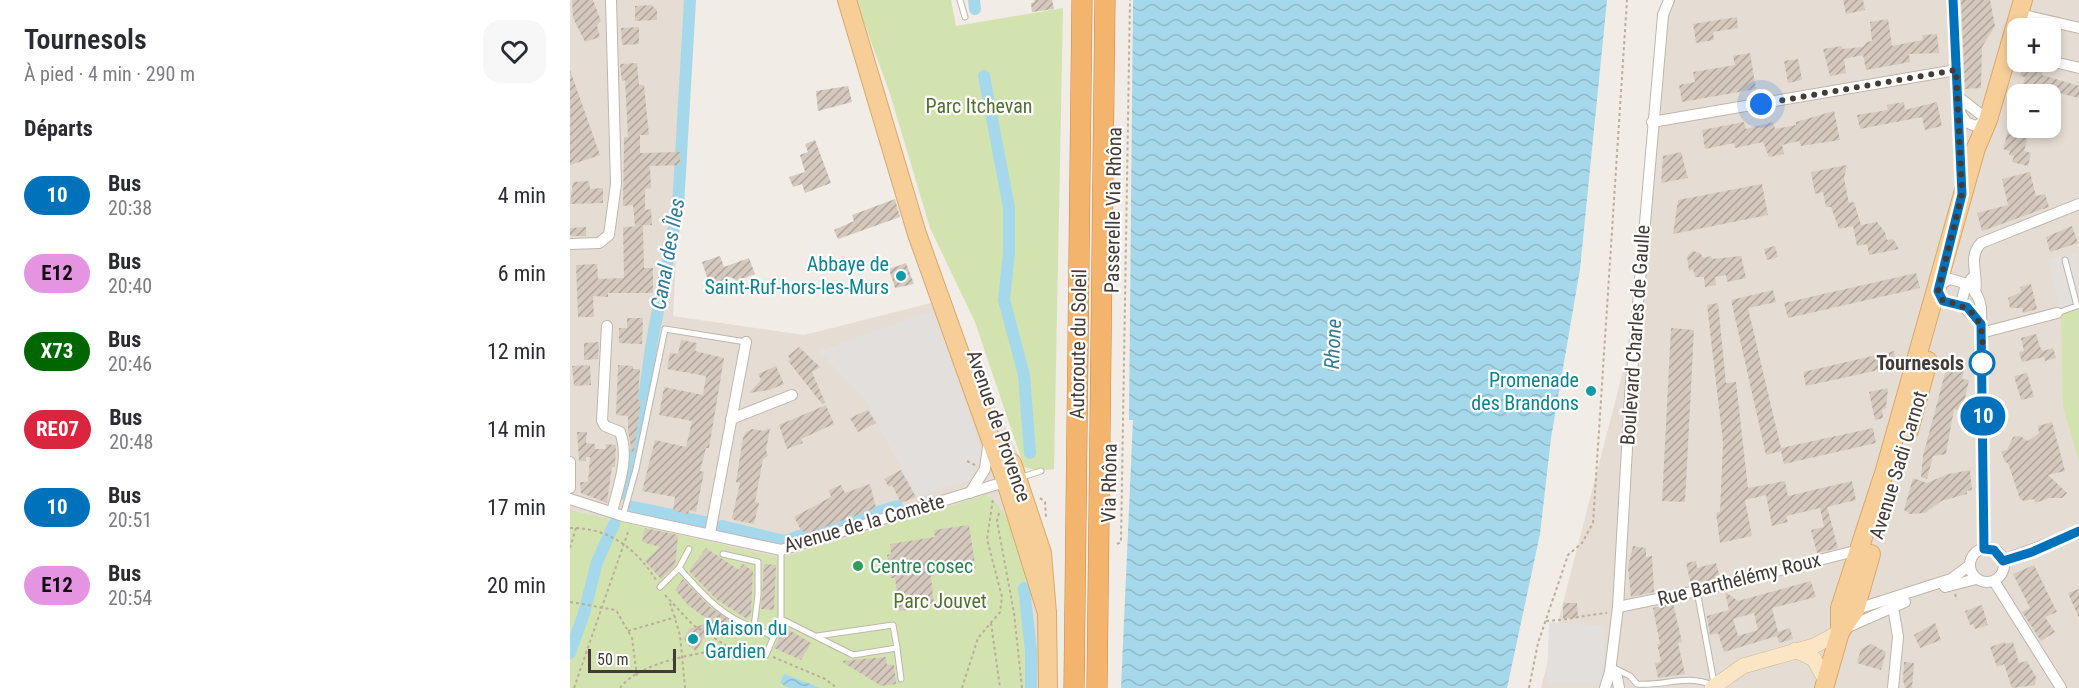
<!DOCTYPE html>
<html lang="fr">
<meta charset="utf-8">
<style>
body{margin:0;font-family:"Roboto Condensed",sans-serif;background:#f7f7f7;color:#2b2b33;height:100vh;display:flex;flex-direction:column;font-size:22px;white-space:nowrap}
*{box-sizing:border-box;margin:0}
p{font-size:20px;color:#7c7c81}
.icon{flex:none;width:33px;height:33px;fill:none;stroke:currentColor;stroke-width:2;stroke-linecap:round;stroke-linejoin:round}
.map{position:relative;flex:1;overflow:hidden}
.sheet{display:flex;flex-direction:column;background:#fff;width:570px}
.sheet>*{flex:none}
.badge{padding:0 12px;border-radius:20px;font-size:21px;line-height:39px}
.controls{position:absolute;left:1437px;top:18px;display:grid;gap:12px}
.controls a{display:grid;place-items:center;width:54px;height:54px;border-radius:12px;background:#fff;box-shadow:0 3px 9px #0003;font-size:30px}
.scale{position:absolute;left:18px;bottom:15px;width:88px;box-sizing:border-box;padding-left:6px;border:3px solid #433b35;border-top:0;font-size:16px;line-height:21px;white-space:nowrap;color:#433b35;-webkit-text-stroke:4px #fff;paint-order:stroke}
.you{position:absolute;width:30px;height:30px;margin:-15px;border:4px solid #fff;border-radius:50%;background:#1a73e8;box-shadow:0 0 0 9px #1a73e833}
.map>.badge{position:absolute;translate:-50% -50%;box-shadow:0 0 0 3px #fff}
h2{padding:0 24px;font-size:22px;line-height:54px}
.round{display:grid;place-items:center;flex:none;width:63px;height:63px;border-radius:18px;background:#f7f7f7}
.head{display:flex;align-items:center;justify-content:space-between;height:102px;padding:0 24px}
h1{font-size:28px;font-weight:600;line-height:45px}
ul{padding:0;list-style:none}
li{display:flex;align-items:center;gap:18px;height:78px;padding:0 24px}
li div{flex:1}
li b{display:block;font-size:22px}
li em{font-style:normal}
li .badge{min-width:66px;font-weight:700;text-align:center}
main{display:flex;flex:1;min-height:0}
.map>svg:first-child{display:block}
</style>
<main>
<section class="sheet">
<div class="head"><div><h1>Tournesols</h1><p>À pied · 4 min · 290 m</p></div><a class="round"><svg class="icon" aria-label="heart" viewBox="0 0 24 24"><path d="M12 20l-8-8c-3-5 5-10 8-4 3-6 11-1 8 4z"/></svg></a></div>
<h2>Départs</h2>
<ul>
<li><span class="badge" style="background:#0072bc;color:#fff">10</span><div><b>Bus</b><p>20:38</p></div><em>4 min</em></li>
<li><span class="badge" style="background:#e594e2;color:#111">E12</span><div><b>Bus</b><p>20:40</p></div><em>6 min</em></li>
<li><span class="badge" style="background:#060;color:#fff">X73</span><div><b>Bus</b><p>20:46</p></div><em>12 min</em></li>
<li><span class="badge" style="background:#d7263d;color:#fff">RE07</span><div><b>Bus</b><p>20:48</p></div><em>14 min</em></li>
<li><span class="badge" style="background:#0072bc;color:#fff">10</span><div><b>Bus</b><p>20:51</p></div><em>17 min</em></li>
<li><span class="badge" style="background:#e594e2;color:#111">E12</span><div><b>Bus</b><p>20:54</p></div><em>20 min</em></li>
</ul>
</section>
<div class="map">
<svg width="1509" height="688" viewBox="0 0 1509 688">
<defs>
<pattern id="water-waves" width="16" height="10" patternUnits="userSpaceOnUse" patternTransform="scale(1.5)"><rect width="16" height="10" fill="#a5d8ea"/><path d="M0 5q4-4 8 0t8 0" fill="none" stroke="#8fbac9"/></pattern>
<pattern id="building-hatch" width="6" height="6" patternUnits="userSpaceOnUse" patternTransform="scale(1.5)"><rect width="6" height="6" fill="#d5c9be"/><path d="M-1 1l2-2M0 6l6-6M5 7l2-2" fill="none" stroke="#aea49b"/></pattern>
</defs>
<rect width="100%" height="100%" fill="#f1ece5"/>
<g fill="#e5ddd3" fill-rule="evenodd">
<polygon points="0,0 120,0 103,316 234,335 373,300 451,460 479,554 474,688 0,688"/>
<path d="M1094,0H1509V688H971L1061,340ZM1448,28H1480V62H1448ZM1448,94H1480V128H1448Z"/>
</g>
<g fill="#d3e3b0">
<polygon points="286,0 381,0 386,26 493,8 484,469 469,471 454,467 405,322 360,228 320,94"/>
<polygon points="1509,310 1509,462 1493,406 1491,314"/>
<path d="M416,495C460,520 462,640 467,688H0V510L211,558Z"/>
</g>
<g fill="#e2dfdd">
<polygon points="1507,253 1509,310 1491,314 1478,260"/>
<polygon points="364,310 413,454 400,480 346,497 295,400 249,351"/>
<polygon points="979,622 1035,626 1032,683 977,683"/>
</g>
<g fill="url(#water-waves)">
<polygon points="563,0 1037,0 1010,269 981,438 970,534 937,688 551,688 563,420 559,420"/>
<polygon points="214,674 251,688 219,688 210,683"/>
</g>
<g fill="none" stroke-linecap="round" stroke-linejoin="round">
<g stroke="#a5d8ea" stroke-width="12">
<polyline points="404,0 405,9"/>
<polyline points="414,76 439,208 439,252 434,300 454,375 460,453"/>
<polyline points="52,494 67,447 82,341 108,207 120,0"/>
<polyline points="59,506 135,522"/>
<polyline points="152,526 214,541 327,506"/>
<polyline points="454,588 461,651 461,688"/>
<polyline points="0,653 14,613 27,562 44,524"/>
</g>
</g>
<g fill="url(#building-hatch)" fill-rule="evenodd">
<polygon points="2,0 23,0 31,21 27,25 30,37 15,42 3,18"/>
<polygon points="464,0 482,0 484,9 462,12 461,3 465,2"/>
<polygon points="1273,0 1293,0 1295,10 1276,14"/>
<polygon points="1391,0 1420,0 1425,26 1412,47 1411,88 1395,89"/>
<polygon points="81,5 87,10 87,20 65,21 65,6"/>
<polygon points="1167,17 1168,28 1143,32 1144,40 1126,43 1123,24"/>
<polygon points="1318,19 1322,46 1353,40 1352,35 1367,34 1369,53 1339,54 1340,62 1296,70 1293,55 1274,59 1276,73 1260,76 1253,49 1272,46 1272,49 1293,47 1297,42 1302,41 1300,22"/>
<polygon points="69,27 69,44 52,45 51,28"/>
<polygon points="1180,53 1186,89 1112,102 1109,85 1125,82 1123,72 1165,65 1163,56"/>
<polygon points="1228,59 1232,80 1218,83 1214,61"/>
<polygon points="67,63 69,85 74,85 79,135 70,135 70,153 110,152 110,165 80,166 81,188 75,189 75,210 81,209 82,225 65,226 63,205 53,206 54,137 58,137 55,80 52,81 50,64"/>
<polygon points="1453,64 1474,67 1472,75 1509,86 1509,98 1453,84 1455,77 1450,76"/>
<polygon points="0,70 30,155 0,165"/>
<polygon points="278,86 282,102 248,111 246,91"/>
<polygon points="1334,102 1335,110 1367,102 1372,126 1355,130 1352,117 1290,129 1287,115 1318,110 1317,105"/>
<polygon points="1264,111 1270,140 1231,146 1229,141 1212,145 1214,154 1199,157 1193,142 1165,148 1164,143 1135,149 1132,130 1174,122 1176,129 1203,122 1205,129 1226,125 1226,122"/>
<polygon points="1438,131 1458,136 1454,151 1461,153 1458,166 1442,162 1444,156 1439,155 1440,151 1433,149"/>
<polygon points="245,140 261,183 235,193 232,184 223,187 219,177 235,172 230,155 238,152 235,144"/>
<polygon points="1111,152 1118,178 1091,183 1093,156"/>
<polygon points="1277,165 1274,178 1279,203 1284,202 1291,225 1307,222 1315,232 1317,240 1323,239 1329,249 1299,255 1297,244 1287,246 1283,226 1269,229 1261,207 1256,207 1253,192 1245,194 1241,172"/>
<polygon points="1460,172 1466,196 1475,194 1479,207 1412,231 1407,213 1438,205 1432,179"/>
<polygon points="19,181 20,189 33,188 33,203 0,204 3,182"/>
<polygon points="1192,184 1198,215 1103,234 1108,200"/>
<polygon points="325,199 330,217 268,239 264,230 284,221 282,215"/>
<polygon points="73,226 74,268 83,268 83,293 38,293 38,297 23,296 24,317 8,317 6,265 27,264 28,279 54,278 53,227"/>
<polygon points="1502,226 1508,243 1480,252 1476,237"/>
<polygon points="16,227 16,236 0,236 0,228"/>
<polygon points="1205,246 1208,257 1197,260 1194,249"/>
<polygon points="1123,251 1130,253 1133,258 1141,256 1142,259 1171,256 1176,278 1157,282 1156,275 1145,277 1146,285 1135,287 1134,277 1125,277 1123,269 1119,271 1117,256"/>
<polygon points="150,256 154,267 179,258 185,274 168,281 160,277 140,286 132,262"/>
<polygon points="336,263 344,284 325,288 319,269"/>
<polygon points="1346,273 1350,288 1218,318 1214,303"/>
<polygon points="1461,284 1467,309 1453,313 1452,308 1440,308 1438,298 1451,292 1450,287"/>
<polygon points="1203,290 1206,302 1178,308 1211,448 1303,428 1306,443 1214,464 1211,451 1196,455 1161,300"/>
<polygon points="1148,303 1156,383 1166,382 1178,488 1215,481 1218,496 1282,481 1286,500 1257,507 1268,548 1247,553 1241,530 1254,527 1250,508 1216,516 1218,522 1202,526 1196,495 1175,500 1182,536 1150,543 1146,513 1150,512 1153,443 1137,305"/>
<polygon points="57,318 73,318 72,344 49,343 49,328 57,328"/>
<polygon points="1101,328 1124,330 1115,502 1092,501"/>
<polygon points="1466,334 1470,347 1473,351 1483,348 1486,358 1475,361 1474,357 1452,362 1449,352 1454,351 1451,338"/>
<polygon points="111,340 127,343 125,351 154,358 139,448 136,448 130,471 134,472 126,512 119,510 118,514 103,511 105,497 72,491 85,440 116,447 122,421 89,415 94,387 133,395 136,376 97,369 100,353 108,354"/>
<polygon points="29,342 28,359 14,360 14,343"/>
<polygon points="229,347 250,367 242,372 255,402 252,404 218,361 221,360 218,356"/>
<polygon points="1324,351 1327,366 1236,386 1233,372"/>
<polygon points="1379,358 1396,362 1392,379 1399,380 1392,411 1384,409 1376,454 1363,456 1357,479 1351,477 1353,456"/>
<polygon points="20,365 21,385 4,386 2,366"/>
<polygon points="48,365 63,366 63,369 70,369 68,400 71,400 63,458 58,431 58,416 46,415"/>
<polygon points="206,366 214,384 199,390 179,393 191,380 188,374"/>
<polygon points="1457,373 1464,397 1451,400 1444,376"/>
<polygon points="1318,388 1316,408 1312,409 1313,418 1305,420 1299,392"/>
<polygon points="256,405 264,424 231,439 233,443 217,449 209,425"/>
<polygon points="298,410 306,423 288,432 280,418"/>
<polygon points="1482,422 1495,471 1478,475 1497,493 1492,498 1479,498 1465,503 1464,499 1454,501 1450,499 1438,463 1435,462 1431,451 1437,450 1443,437 1450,436 1458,441 1469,433 1468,426"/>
<polygon points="200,428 196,450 198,456 193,459 185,502 189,503 184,524 164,520 162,518 170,483 166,482 173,438 176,432 182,429 194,431"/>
<polygon points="7,432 17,432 16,443 25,444 25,449 36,449 36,444 46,445 45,467 42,467 37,503 11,493 10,482 18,482 20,457 16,457 16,461 9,461"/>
<polygon points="331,470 346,497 331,503 322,485 319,487 314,479"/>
<polygon points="1400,470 1402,490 1397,491 1397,494 1371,501 1355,513 1340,514 1334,510 1343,478 1357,483 1378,474"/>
<polygon points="300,484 306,508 236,534 235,531 232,532 224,517 261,497 259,490 271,485 275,493"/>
<polygon points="399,525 406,570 361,576 364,606 329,611 325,578 321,578 317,555 321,554 320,544 365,537 364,530"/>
<polygon points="75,528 108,535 105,566 91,579 75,561 90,547 72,542"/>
<polygon points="1063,546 1076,548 1076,557 1082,556 1084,592 1061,597 1058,567"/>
<polygon points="136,548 169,570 173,564 183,571 181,614 177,619 146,599 119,571"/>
<polygon points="1126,561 1127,568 1146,563 1150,578 1121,585 1116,563"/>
<polygon points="194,564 206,565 204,610 191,609"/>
<polygon points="1464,565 1487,612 1475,617 1485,632 1471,641 1452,612 1460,608 1443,574"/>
<polygon points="113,579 140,607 171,628 165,636 142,624 126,651 119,646 118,642 113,639 119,629 141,622 118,605 105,590"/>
<path d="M1241,581L1246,597L1202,608L1208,632L1220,628L1223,639L1209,643L1207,636L1154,652L1148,633L1140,635L1137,616L1159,610L1155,592L1168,601ZM1184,613L1188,630L1168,636L1163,619Z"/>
<polygon points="1509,589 1509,618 1498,593"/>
<polygon points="993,603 1007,603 1008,618 993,618"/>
<polygon points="1103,603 1112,642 1108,643 1115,674 1088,678 1085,663 1091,662 1087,644 1090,644 1083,608"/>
<polygon points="1412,605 1418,625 1405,629 1403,624 1400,625 1395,611"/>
<polygon points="1365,623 1371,640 1350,648 1344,635"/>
<polygon points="214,627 241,643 231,660 204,648"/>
<polygon points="1435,642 1435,644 1443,642 1449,663 1457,661 1466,677 1465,685 1442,688 1434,664 1427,667 1420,647"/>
<polygon points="1301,644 1316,652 1311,670 1287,663 1291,649"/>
<polygon points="316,657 317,665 324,665 326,684 311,686 271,661"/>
<polygon points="1334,662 1344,663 1342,688 1335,688 1333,680"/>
</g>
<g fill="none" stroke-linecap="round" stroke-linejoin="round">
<defs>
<g id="lane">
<polyline points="390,0 395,17"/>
<polyline points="1487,313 1507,306 1495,260"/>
<polyline points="449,478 471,471"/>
<polyline points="53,516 66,469 95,329 176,342"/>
<path d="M119,549L109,568C130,591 153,619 184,627"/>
<polyline points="153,554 188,562 188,595 184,627 204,637"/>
<polyline points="90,587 109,568"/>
<polyline points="1127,591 1144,683"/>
<polyline points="211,619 283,655 327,648 331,679"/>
<polyline points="247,636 323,625 327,648"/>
<polyline points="196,655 211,619 211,550"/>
<path d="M1040,666L1060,676L1067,684C1096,686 1115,674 1142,685"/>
</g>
<g id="street">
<polyline points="1382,0 1391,185"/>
<polyline points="1449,14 1509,28"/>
<polyline points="1480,61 1509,68"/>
<polyline points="1387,96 1418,120 1405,126 1396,122 1389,111"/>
<polyline points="1082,122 1386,70"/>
<polyline points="0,244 29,243 39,235 46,184 41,0"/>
<path d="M1405,293C1409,276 1397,257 1411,243L1509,204"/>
<polyline points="1391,304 1395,288 1402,278"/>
<path d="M1411,324L1391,304L1363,300L1371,284L1380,279C1398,283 1407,288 1411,307L1414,549"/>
<path d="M37,326L32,421L35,426L50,432C60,458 48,487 42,512"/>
<polyline points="1411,333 1487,313"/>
<polyline points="161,419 222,395"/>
<polyline points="0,462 0,488"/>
<polyline points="400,493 415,469 418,447"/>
<polyline points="0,499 53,516 211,550 441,480"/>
<polyline points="140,533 176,342"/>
<circle cx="1417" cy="565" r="17"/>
<polyline points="1433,560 1509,532"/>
<polyline points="1424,581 1491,688"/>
<polyline points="1375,587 1406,579"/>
<polyline points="1048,607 1127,591 1281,552 1290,552"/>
<polyline points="1284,610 1381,579 1400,565"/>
<polyline points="1278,627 1335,602"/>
<polyline points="1040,672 1047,677 1049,688"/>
<polyline points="1035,688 1040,672 1048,607 1060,396 1093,15 1099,0"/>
<polyline points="1323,688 1328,637 1323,606"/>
</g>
<g id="secondary">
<polyline points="1225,650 1244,659 1256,681"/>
<polyline points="1142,688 1173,666 1244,646 1270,632"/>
</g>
<g id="primary">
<polyline points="277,0 347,234 436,482 477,613"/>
<polyline points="1339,430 1358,361"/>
<polyline points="442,463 472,553 477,613 478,688"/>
<polyline points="1270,632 1285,610 1301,554"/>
<polyline points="1254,688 1270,632 1270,608 1315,470 1406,148 1418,120 1453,0"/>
</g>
<g id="highway">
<polyline points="504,688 512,0"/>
<polyline points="527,688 535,0"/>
</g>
</defs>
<use href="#lane" stroke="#bfb5ab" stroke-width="7"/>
<use href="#street" stroke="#bfb5ab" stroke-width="12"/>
<use href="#secondary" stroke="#ceb897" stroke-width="16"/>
<use href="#primary" stroke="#daa869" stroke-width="20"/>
<use href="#highway" stroke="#d2863e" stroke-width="21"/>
<g stroke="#bcac9a" stroke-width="2" stroke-dasharray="3 3" stroke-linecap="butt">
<polyline points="397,461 405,465"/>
<polyline points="470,498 475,502 476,517"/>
<polyline points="429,513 427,521 444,613 452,688"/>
<path d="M0,528C38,527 67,549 86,580"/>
<polyline points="547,544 551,542 560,0"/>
<polyline points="0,548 6,528"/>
<polyline points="1385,594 1387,600"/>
<polyline points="95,595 123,625 160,648 189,652"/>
<polyline points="0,602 46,610 62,638 67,676"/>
<polyline points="100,603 110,635 115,688"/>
<path d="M976,621C998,620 1016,615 1037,613"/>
<polyline points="421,623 430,688"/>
<polyline points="58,631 106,617"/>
<polyline points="203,657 255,679 267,688"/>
<polyline points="4,688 59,529"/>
<path d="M50,688C69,662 128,653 158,649"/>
<polyline points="392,688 408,638 430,612 432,597 417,539 423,499"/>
<polyline points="959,688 968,643 998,555 1012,543 1023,523 1057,0"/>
</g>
<use href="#lane" stroke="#fff" stroke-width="5"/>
<use href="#street" stroke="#fff" stroke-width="10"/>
<use href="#secondary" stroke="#fae6c5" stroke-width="15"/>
<use href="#primary" stroke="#f7ce98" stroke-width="18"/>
<use href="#highway" stroke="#f3b46e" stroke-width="20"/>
</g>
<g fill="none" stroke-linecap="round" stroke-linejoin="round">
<defs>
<polyline id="line" points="1383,0 1392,194 1368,291 1373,301 1397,307 1411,324 1414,549 1424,550 1433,561 1462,552 1509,531"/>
</defs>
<use href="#line" stroke="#fff" stroke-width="14"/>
<use href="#line" stroke="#0072bc" stroke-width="9"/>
<path stroke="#433b35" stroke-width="6" stroke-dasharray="0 10.8" d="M1191,104L1386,70L1392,194L1368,291L1373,301C1413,308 1414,327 1412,363"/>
</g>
<g fill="#0f9aa8" stroke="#fff" stroke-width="2">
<circle cx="331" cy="276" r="6"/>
<circle cx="1021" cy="391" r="6"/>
<circle cx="123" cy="639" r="6"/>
</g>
<circle fill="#fff" stroke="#0072bc" stroke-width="3" cx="1412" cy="363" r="12"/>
<circle fill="#2e9e5b" stroke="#fff" stroke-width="2" cx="288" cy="566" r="6"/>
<g text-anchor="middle" stroke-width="4.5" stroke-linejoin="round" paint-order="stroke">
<g font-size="20" fill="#50702d" stroke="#fff">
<text x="409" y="113">Parc Itchevan</text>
<text x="370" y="608">Parc Jouvet</text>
</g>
<g font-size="20" fill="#433b35" stroke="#fff">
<text transform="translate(543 210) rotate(-89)" y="7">Passerelle Via Rhôna</text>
<text transform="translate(1065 335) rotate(-86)" y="7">Boulevard Charles de Gaulle</text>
<text transform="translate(508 344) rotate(-89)" y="7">Autoroute du Soleil</text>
<text transform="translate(429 426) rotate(71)" y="7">Avenue de Provence</text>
<text transform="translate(1328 465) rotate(-73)" y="7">Avenue Sadi Carnot</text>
<text transform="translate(539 483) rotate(-89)" y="7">Via Rhôna</text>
<text transform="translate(294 523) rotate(-16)" y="7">Avenue de la Comète</text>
<text transform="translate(1169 579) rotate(-14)" y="7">Rue Barthélémy Roux</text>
</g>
<g font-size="20" fill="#0d838f" stroke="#fff" text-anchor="end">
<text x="319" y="271">Abbaye de<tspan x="319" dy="23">Saint-Ruf-hors-les-Murs</tspan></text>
<text x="1009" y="387">Promenade<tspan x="1009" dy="23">des Brandons</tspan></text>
<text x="135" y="635" text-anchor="start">Maison du<tspan x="135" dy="23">Gardien</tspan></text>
</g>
<g font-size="20" font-weight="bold" fill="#433b35" stroke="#fff" text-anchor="end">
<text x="1394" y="370">Tournesols</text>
</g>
<g font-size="20" fill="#27864d" stroke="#fff" text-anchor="start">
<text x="300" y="573">Centre cosec</text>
</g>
<g font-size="21" font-style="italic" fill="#327b98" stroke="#fff">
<text transform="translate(98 254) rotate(-80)" y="7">Canal des Îles</text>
<text transform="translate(763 344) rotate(-87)" y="7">Rhone</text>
</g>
</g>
</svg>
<div class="controls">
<a>+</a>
<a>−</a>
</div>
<div class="scale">50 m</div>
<div class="you" style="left:1191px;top:104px"></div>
<b class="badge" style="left:1413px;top:416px;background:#0072bc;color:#fff">10</b>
</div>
</main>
